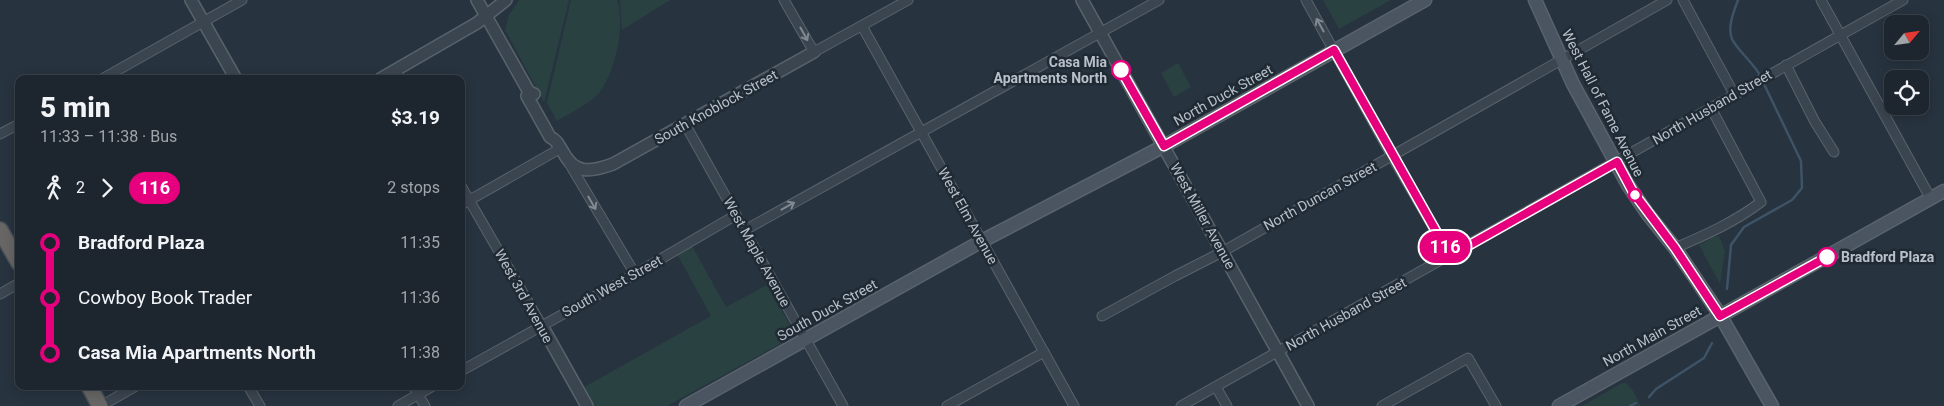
<!DOCTYPE html>
<meta charset="utf-8">
<style>
body{margin:0;font-family:Roboto,sans-serif;background:#2a323b;color:#f1f3f6;height:100vh;display:flex;flex-direction:column;font-size:19px;white-space:nowrap}
*{box-sizing:border-box;margin:0}
p{font-size:16px;color:#a0a5aa}
.icon{flex:none;width:28px;height:28px;fill:none;stroke:currentColor;stroke-width:2;stroke-linecap:round;stroke-linejoin:round}
.map{position:relative;flex:1;overflow:hidden}
.side{position:absolute;left:15px;top:75px;width:450px;height:315px;display:flex;flex-direction:column;background:#1d262f;border-radius:10px;box-shadow:0 2px 12px #0003,0 0 0 1px #3b434b}
.side>*{flex:none}
.badge{padding:0 10px;border-radius:16px;font-size:18px;line-height:32px}
.needle{width:32px;rotate:61deg}
.controls{position:absolute;left:1884px;top:15px;display:grid;gap:10px}
.controls a{display:grid;place-items:center;width:45px;height:45px;border-radius:10px;background:#1d262f;box-shadow:0 2px 12px #0003,0 0 0 1px #3b434b;font-size:25px}
.map>.badge{position:absolute;translate:-50% -50%;box-shadow:0 0 0 2px #fff}
.legs{display:flex;align-items:center;gap:8px;height:55px;padding:0 25px;font-size:16px}
.legs p{margin-inline-start:auto}
.overview{display:flex;align-items:center;justify-content:space-between;height:85px;padding:0 25px}
h1{font-size:28px;font-weight:800;line-height:38px}
ul{padding:0 25px;list-style:none}
li{display:flex;align-items:center;gap:18px;height:55px;font-size:19px}
li i{display:grid;place-items:center;width:8px;height:100%;margin:0 6px;background:currentColor}
li i::after{content:'';width:12px;height:12px;margin:-6px;border:4px solid;border-radius:50%;background:#1d262f}
li p{margin-inline-start:auto}
li:first-child i{background:linear-gradient(#0000 50%,currentColor 0)}
li:last-child i{background:linear-gradient(currentColor 50%,#0000 0)}
.map>svg:first-child{display:block}
</style>
<div class="map">
<svg width="1944" height="406" viewBox="0 0 1944 406">
<rect width="100%" height="100%" fill="#27333f"/>
<g fill="#2a4141">
<polygon points="519,0 569,0 544,102 505,30 509,15"/>
<path d="M571,0H617C626,25 615,77 596,96C586,106 569,113 557,121L547,103Z"/>
<polygon points="620,0 670,0 622,30"/>
<polygon points="1323,0 1391,0 1339,29"/>
<polygon points="1178,63 1191,87 1174,97 1161,73"/>
<polygon points="1719,236 1725,251 1720,284 1699,245 1713,237"/>
<polygon points="692,246 726,307 767,285 793,330 787,340 667,406 595,406 585,388 586,386 711,316 677,254"/>
<polygon points="1622,383 1626,383 1633,391 1641,406 1582,406"/>
</g>
<g fill="none" stroke-linecap="round" stroke-linejoin="round">
<g stroke="#3f5366" stroke-width="2.5">
<path d="M1738,0C1734,11 1727,27 1732,39C1737,50 1754,63 1761,77"/>
<polyline points="1727,289 1731,245 1744,227 1792,200 1802,188 1801,161 1763,82"/>
<polyline points="1649,397 1656,389 1704,358 1712,343"/>
<polyline points="1630,406 1636,403"/>
</g>
<defs>
<g id="minor">
<polyline points="784,0 814,52 908,0"/>
<polyline points="1306,0 1392,156 1450,256"/>
<polyline points="1683,0 1734,94"/>
<polyline points="1821,0 1931,199"/>
<polyline points="862,26 1074,406"/>
<polyline points="1786,65 1815,122 1834,152"/>
<polyline points="396,70 400,79"/>
<polyline points="102,79 242,0"/>
<polyline points="685,124 843,406"/>
<polyline points="0,134 19,124"/>
<polyline points="569,163 635,274"/>
<polyline points="461,186 542,326"/>
<polyline points="461,205 561,148"/>
<polyline points="745,230 1159,0"/>
<path d="M1675,248C1707,234 1733,223 1761,202L1711,108"/>
<polyline points="0,294 19,283"/>
<polyline points="1102,316 1175,276 1222,252 1667,0"/>
<polyline points="461,371 635,274 736,215"/>
<polyline points="248,386 260,406"/>
<polyline points="413,386 425,406"/>
<polyline points="1216,387 1227,406"/>
<polyline points="101,406 136,386"/>
<polyline points="398,406 433,386"/>
<polyline points="947,406 1044,352"/>
<polyline points="1181,406 1903,0"/>
<polyline points="1382,406 1468,358 1496,406"/>
</g>
<g id="tertiary">
<polyline points="191,0 236,79"/>
<polyline points="477,0 529,92 534,94"/>
<polyline points="1082,0 1308,406"/>
<polyline points="380,79 477,23 506,0"/>
<path d="M529,92L527,96L550,137C557,140 559,146 563,152C575,175 591,172 613,164L814,52"/>
<polyline points="542,326 587,406"/>
</g>
<g id="secondary">
<polyline points="1535,0 1573,84 1628,185 1647,213 1675,248 1720,315 1772,406"/>
<polyline points="686,406 982,241 1164,146 1425,0"/>
<polyline points="1559,406 1944,191"/>
</g>
<g id="trunk">
<polyline points="0,230 19,263"/>
<polyline points="89,386 100,406"/>
</g>
</defs>
<use href="#minor" stroke="#59636c" stroke-width="11"/>
<use href="#tertiary" stroke="#59636c" stroke-width="14"/>
<use href="#secondary" stroke="#59636c" stroke-width="15"/>
<use href="#trunk" stroke="#465059" stroke-width="18"/>
<use href="#minor" stroke="#3b454f" stroke-width="9"/>
<use href="#tertiary" stroke="#3b454f" stroke-width="11"/>
<use href="#secondary" stroke="#4a5561" stroke-width="12"/>
<use href="#trunk" stroke="#676664" stroke-width="15"/>
</g>
<defs><path id="oneway-shaft" d="M-6 0H5M1.5-3L5.5 0L1.5 3" fill="none" stroke-width="1.6" stroke-linecap="round" stroke-linejoin="round" transform="scale(1.25)"/></defs>
<g stroke="#808992">
<use href="#oneway-shaft" transform="translate(1320 25) rotate(-119)"/>
<use href="#oneway-shaft" transform="translate(804 34) rotate(61)"/>
<use href="#oneway-shaft" transform="translate(592 203) rotate(60)"/>
<use href="#oneway-shaft" transform="translate(788 206) rotate(-29)"/>
</g>
<g fill="none" stroke-linecap="round" stroke-linejoin="round">
<defs>
<polyline id="line-1" points="1121,70 1164,146 1334,50 1450,256 1617,162 1633,192 1675,248 1720,316 1827,257"/>
</defs>
<use href="#line-1" stroke="#fff" stroke-width="11"/>
<use href="#line-1" stroke="#e6007e" stroke-width="8"/>
</g>
<g fill="#fff" stroke="#e6007e" stroke-width="2.5">
<circle cx="1121" cy="70" r="9"/>
<circle cx="1635" cy="195" r="6"/>
<circle cx="1827" cy="257" r="9"/>
</g>
<g text-anchor="middle" stroke-width="5" stroke-linejoin="round" paint-order="stroke">
<g font-size="14" font-weight="bold" fill="#b8c0c9" stroke="#202a34" text-anchor="end">
<text x="1107" y="67">Casa Mia<tspan x="1107" dy="16">Apartments North</tspan></text>
<text x="1841" y="262" text-anchor="start">Bradford Plaza</text>
</g>
<g font-size="14" fill="#b8c0c9" stroke="#202a34">
<text transform="translate(1223 95) rotate(-29)" y="5">North Duck Street</text>
<text transform="translate(1603 103) rotate(63)" y="5">West Hall of Fame Avenue</text>
<text transform="translate(716 107) rotate(-29)" y="5">South Knoblock Street</text>
<text transform="translate(1712 107) rotate(-30)" y="5">North Husband Street</text>
<text transform="translate(1320 196) rotate(-29)" y="5">North Duncan Street</text>
<text transform="translate(968 216) rotate(61)" y="5">West Elm Avenue</text>
<text transform="translate(1203 216) rotate(61)" y="5">West Miller Avenue</text>
<text transform="translate(757 252) rotate(61)" y="5">West Maple Avenue</text>
<text transform="translate(612 286) rotate(-29)" y="5">South West Street</text>
<text transform="translate(524 296) rotate(61)" y="5">West 3rd Avenue</text>
<text transform="translate(827 310) rotate(-29)" y="5">South Duck Street</text>
<text transform="translate(1346 314) rotate(-29)" y="5">North Husband Street</text>
<text transform="translate(1652 336) rotate(-29)" y="5">North Main Street</text>
</g>
</g>
</svg>
<div class="controls">
<a><svg class="needle" viewBox="-14 -14 28 28"><path d="M0-13l5 13h-10z" fill="#e53935"/><path d="M0 13l5-13h-10z" fill="#a0a5aa"/></svg></a>
<a><svg class="icon" aria-label="locate" viewBox="0 0 24 24"><circle cx="12" cy="12" r="6"/><path d="M12 2v4M12 18v4M2 12h4M18 12h4"/></svg></a>
</div>
<b class="badge" style="left:1445px;top:247px;background:#e6007e;color:#fff">116</b>
<section class="side">
<div class="overview"><div><h1>5 min</h1><p>11:33 – 11:38 · Bus</p></div><b>$3.19</b></div>
<div class="legs"><svg class="icon" aria-label="walk" viewBox="0 0 24 24"><circle cx="13" cy="4" r="2"/><path d="M13 8l-2 6 4 7M11 14l-3 7M7 12l3-4h3l4 4"/></svg>2<svg class="icon" aria-label="forward" viewBox="0 0 24 24"><path d="M9 5l7 7-7 7"/></svg><b class="badge" style="background:#e6007e;color:#fff">116</b><p>2 stops</p></div>
<ul>
<li><i style="color:#e6007e"></i><b>Bradford Plaza</b><p>11:35</p></li>
<li><i style="color:#e6007e"></i><span>Cowboy Book Trader</span><p>11:36</p></li>
<li><i style="color:#e6007e"></i><b>Casa Mia Apartments North</b><p>11:38</p></li>
</ul>
</section>
</div>
